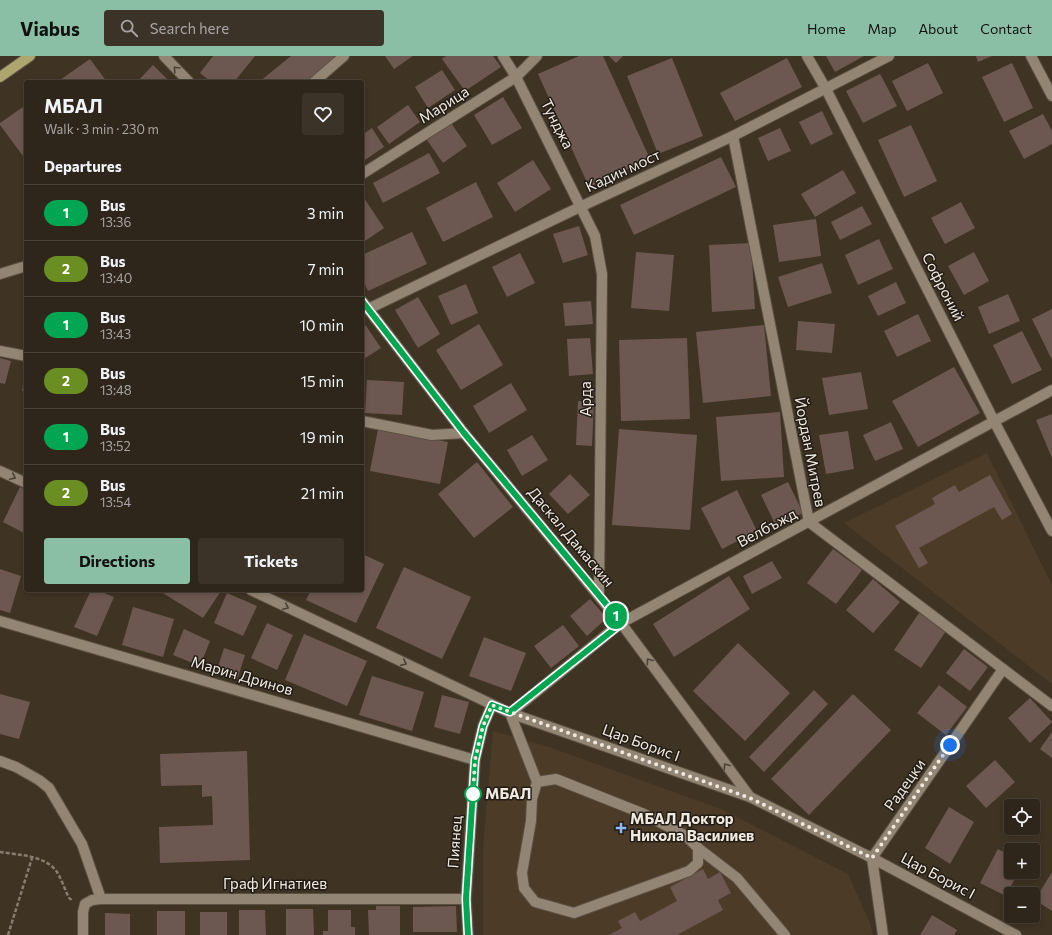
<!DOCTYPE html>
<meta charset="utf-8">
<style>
body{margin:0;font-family:Commissioner,sans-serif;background:#3b3228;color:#f1f3f6;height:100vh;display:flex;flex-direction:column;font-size:15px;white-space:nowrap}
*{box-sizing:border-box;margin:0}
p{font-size:13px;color:#a7a5a3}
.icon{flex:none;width:22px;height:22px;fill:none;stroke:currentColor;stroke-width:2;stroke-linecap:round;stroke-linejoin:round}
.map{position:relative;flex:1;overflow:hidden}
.side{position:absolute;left:24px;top:24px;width:340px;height:512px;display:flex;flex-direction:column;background:#2f261b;border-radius:4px;box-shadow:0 2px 6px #0003,0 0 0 1px #4a433a}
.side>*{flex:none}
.badge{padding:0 8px;border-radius:13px;font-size:14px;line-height:26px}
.fabs{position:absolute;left:1004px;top:743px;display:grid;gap:8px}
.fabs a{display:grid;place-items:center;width:36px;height:36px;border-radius:4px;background:#2f261b;box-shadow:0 2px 6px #0003,0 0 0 1px #4a433a;font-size:20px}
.you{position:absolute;width:20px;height:20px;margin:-10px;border:3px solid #fff;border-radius:50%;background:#1a73e8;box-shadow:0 0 0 6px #1a73e833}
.map>.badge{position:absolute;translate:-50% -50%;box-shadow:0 0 0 2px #fff}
h2{padding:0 20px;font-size:15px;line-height:36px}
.round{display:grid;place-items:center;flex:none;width:42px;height:42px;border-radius:4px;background:#3b3228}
.head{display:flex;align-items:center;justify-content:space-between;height:68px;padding:0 20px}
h1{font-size:19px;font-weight:700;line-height:30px}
.primary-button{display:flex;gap:8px;margin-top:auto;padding:8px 20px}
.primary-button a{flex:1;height:46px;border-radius:4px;background:#8abfa5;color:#111;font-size:16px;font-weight:700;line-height:46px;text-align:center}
.primary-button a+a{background:#3b3228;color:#f1f3f6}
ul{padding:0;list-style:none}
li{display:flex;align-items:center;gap:12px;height:56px;padding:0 20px;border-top:1px solid #4a433a}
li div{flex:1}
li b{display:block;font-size:15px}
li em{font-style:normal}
li .badge{min-width:44px;font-weight:700;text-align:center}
header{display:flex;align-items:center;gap:24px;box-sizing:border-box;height:56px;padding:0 20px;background:#8abfa5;color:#111}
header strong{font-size:19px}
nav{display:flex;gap:22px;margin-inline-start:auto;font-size:14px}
.search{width:280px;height:36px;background:#3b3228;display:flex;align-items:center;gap:10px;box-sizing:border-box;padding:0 14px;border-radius:4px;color:#a7a5a3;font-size:15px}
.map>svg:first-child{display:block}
</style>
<header>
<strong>Viabus</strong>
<div class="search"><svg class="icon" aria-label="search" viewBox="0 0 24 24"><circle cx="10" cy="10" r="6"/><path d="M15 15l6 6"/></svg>Search here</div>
<nav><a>Home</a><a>Map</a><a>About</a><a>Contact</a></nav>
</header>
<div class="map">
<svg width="1052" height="879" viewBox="0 0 1052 879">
<rect width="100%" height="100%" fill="#3f3324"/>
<g fill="#4c3b26">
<polygon points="987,397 1052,529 1052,628 844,467"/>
<polygon points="493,675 549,691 721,753 848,818 870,867 873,879 483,879 483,791"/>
</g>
<g fill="#6d5851">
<polygon points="213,0 255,0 234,26 211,26 200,17"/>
<polygon points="291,0 338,0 306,26 259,26"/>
<polygon points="385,0 413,0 394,13"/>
<polygon points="446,0 493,0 501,11 465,35 442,3"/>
<polygon points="579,0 603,0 650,103 589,131 538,18"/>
<polygon points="609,0 623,0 616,7"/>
<polygon points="826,0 864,0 835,16"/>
<polygon points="976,0 992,0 978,6"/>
<polygon points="672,2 703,80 658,98 627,20"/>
<polygon points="787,2 802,31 735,65 720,37"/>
<polygon points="90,3 107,26 57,26"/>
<polygon points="928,7 943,37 907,55 892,25"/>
<polygon points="1012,7 1033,52 1004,66 982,21"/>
<polygon points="153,9 170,26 137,26"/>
<polygon points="442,14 455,34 428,52 415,31"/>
<polygon points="880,18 897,50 863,67 846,35"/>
<polygon points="503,41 522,72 492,89 474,59"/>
<polygon points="26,49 26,104 0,69 0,67"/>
<polygon points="408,49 420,66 389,88 377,71"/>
<polygon points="822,55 833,78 811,89 799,66"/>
<polygon points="1043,58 1052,75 1052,88 1024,103 1009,75"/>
<polygon points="451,67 467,90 443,107 427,84"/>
<polygon points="911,69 937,125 904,141 878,84"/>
<polygon points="372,72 384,91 362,106 362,79"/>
<polygon points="780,72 791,95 768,105 758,82"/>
<polygon points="429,97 440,117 383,147 373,127"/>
<polygon points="721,101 736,131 634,179 620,149"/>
<polygon points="533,104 551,133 515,156 497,127"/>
<polygon points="843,114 856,137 815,161 801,138"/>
<polygon points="476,126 493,161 443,186 426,152"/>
<polygon points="362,139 384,172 362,187"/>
<polygon points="961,146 975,172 945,188 931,162"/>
<polygon points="862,150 872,168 840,184 831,166"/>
<polygon points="816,163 821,200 779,206 773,169"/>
<polygon points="579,170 588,199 563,207 553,178"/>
<polygon points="412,176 427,208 368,235 362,222 362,199"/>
<polygon points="879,183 893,213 858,229 845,199"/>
<polygon points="751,187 755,253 712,256 709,189"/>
<polygon points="636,196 674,199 669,255 631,252"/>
<polygon points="974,196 989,225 964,239 948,210"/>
<polygon points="520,197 535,227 507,241 492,211"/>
<polygon points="822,207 832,237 788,251 778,221"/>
<polygon points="896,226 906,247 878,260 868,240"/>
<polygon points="466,228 478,257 451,269 438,240"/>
<polygon points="1008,238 1020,265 989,278 978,251"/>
<polygon points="418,241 440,278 418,292 395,254"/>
<polygon points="591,245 593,268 565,270 563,247"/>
<polygon points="1052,253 1052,304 1032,263"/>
<polygon points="918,258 931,285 897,301 884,275"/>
<polygon points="362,264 381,292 362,304"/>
<polygon points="798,265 835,268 832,297 796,294"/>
<polygon points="479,268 503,309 461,334 436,294"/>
<polygon points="764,269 771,340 703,347 696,276"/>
<polygon points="1022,275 1042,314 1012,328 993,289"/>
<polygon points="590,282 593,318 569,320 567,283"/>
<polygon points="687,282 690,363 621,365 619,284"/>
<polygon points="0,302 11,305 5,328 0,327"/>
<polygon points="954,311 980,357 918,391 892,345"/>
<polygon points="25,315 26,315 26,336 22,335"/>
<polygon points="861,316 868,353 829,359 822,322"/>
<polygon points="367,324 404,326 402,359 365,357"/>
<polygon points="511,327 527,354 489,377 473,350"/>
<polygon points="578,345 594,346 592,390 576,389"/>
<polygon points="780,356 784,421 721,425 716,361"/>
<polygon points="1052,358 1052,402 1036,364"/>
<polygon points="891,366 903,393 875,405 863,379"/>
<polygon points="378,373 448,386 440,428 370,415"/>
<polygon points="619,373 697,379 690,474 612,469"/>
<polygon points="848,375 854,413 826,418 819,379"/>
<polygon points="532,379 548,404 522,420 507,394"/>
<polygon points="477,406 513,451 474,482 438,438"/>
<polygon points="570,418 590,439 568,458 549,438"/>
<polygon points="990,419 1012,458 1002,464 994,451 919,492 928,507 919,512 895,470 935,448 932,442 955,429 959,436"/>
<polygon points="788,426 803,457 776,470 761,439"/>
<polygon points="20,431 26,434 26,478 3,466"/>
<polygon points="737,434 757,475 722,493 701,452"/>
<polygon points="833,493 862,514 836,548 807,527"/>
<polygon points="362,498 384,508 356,567 306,544 311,534 362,534"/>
<polygon points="772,505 782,522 752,538 743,520"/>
<polygon points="404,511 471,541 442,603 376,572"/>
<polygon points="0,513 21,520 10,557 0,554"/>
<polygon points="729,520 750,553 674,601 653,568"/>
<polygon points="873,523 900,546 873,577 846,554"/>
<polygon points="91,534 97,534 114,541 97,580 74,571"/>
<polygon points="158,534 220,534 221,535 203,562"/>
<polygon points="227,537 257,550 243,580 214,567"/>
<polygon points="590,543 607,562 587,580 570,560"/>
<polygon points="133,551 174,563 163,601 122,589"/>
<polygon points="919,557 946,575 921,612 894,594"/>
<polygon points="267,567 293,579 277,614 251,602"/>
<polygon points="563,569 579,590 551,612 534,590"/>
<polygon points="184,573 210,585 200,610 173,599"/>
<polygon points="304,578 367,605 347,650 285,624"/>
<polygon points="484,581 526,597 511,635 469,620"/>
<polygon points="738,587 790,637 745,685 693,635"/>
<polygon points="224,592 245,599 237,624 216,617"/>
<polygon points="964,593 988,611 970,635 946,617"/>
<polygon points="372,620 424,636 412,675 359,659"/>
<polygon points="939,629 967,651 946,679 917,657"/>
<polygon points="814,634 828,648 764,716 749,701"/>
<polygon points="0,638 30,646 19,683 0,678"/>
<polygon points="853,638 891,674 809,759 771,723"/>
<polygon points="442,639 469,646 460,678 434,671"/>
<polygon points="1030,642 1052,666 1030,687 1008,662"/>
<polygon points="1052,676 1052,702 1040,693"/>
<polygon points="247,695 250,804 160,807 159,771 213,769 212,740 202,741 202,729 161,730 160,698"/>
<polygon points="995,704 1015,726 986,752 966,730"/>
<polygon points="949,751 974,766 950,808 925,792"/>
<polygon points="998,793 1011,800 1011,816 1018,816 1006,840 980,827"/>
<polygon points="703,813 708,823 720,816 731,837 718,844 723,854 677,879 609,879 622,872 618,865 635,856 640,865 677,845 670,831"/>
<polygon points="1052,816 1052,855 1035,844"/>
<polygon points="376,850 400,850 400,879 369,879 368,854 376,854"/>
<polygon points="456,850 457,876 413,876 413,851"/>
<polygon points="286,853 313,853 314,879 286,879"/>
<polygon points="239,854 265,854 266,879 239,879"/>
<polygon points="328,854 351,854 351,871 355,871 355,879 323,879 323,875 328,875"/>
<rect x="157" y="855" width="28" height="24"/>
<rect x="200" y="856" width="27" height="23"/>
<polygon points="105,857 130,858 130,879 105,879"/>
<polygon points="932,859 957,874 954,879 920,879"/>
</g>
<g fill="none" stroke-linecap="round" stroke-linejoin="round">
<defs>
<g id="minor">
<polyline points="164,0 189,26"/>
<polyline points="503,0 516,21 595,180 602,218 599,539"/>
<polyline points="807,0 826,33 994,365 1052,475"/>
<polyline points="1031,0 1052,40"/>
<polyline points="314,26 344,0"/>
<polyline points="733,80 809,466 1052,650"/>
<polyline points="362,118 516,21 537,0"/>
<polyline points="0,218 26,210"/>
<polyline points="362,245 464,377 621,567 750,741"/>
<polyline points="368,253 582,150 733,80 889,0"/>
<polyline points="0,295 26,300"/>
<polyline points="362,365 432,379 464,377"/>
<polyline points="0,415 26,427"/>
<polyline points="251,534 510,657 750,741 872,802 1016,879"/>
<polyline points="0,565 475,704"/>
<polyline points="510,657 621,567 1052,334"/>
<polyline points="510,657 537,726 556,723 644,758 686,780 698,792 698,807 689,815 574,857 535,846 524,832 522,817 531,765 532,743 537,726"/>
<polyline points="0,705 16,711 39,724 49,732 82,788 101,843"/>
<polyline points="698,792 737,822 785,879"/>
<polyline points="83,879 83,856 85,848 92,844 101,843 466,843"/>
<polyline points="468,879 466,843 475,704 483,670 492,649"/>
<polyline points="883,879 872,802 1003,613"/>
</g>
<polyline id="major" points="0,21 30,0"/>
</defs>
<use href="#minor" stroke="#5a5043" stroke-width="12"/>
<use href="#major" stroke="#5a5043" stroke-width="12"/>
<g stroke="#867c6f" stroke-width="2.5" stroke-dasharray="4 2" stroke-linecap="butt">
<path d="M0,796C18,799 45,799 57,816C62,824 65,834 69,842L72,844"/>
<polyline points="8,879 32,802"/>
</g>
<use href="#minor" stroke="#938574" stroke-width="10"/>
<use href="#major" stroke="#ada66e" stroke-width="10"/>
</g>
<defs><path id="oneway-chevron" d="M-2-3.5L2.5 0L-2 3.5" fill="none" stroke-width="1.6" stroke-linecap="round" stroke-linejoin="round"/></defs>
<g stroke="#494136">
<use href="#oneway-chevron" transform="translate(176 13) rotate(-134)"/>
<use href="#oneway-chevron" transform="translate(13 421) rotate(25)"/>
<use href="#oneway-chevron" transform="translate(286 551) rotate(25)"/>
<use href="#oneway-chevron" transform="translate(649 605) rotate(-126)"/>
<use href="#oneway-chevron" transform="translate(404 607) rotate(25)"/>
<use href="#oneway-chevron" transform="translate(726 710) rotate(-126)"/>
</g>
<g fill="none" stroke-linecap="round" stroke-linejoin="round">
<defs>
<polyline id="line" points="362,245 464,377 622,567 510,656 492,649 483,670 475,704 466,843 468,879"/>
</defs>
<use href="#line" stroke="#fff" stroke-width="9"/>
<use href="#line" stroke="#00a651" stroke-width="6"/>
<polyline stroke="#f0e9df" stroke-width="4" stroke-dasharray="0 7.2" points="473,738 475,704 483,670 492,649 510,656 750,742 872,802 950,689"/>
</g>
<circle fill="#fff" stroke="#00a651" stroke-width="2" cx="473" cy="738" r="8"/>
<path fill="#8fb8fd" stroke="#211c15" stroke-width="1.5" d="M619 766h4v4h4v4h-4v4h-4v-4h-4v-4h4z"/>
<g text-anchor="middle" stroke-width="3" stroke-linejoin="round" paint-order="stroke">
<g font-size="15" fill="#f0e9df" stroke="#211c15">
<text transform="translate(444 49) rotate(-32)" y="5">Марица</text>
<text transform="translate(557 68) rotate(63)" y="5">Тунджа</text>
<text transform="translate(623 115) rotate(-25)" y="5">Кадин мост</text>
<text transform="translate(943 231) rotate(63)" y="5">Софроний</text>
<text transform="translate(586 343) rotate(-90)" y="5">Арда</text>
<text transform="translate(810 396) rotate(79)" y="5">Йордан Митрев</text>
<text transform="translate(767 472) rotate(-28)" y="5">Велбъжд</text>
<text transform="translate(571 481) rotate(50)" y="5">Даскал Дамаскин</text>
<text transform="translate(242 620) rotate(16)" y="5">Марин Дринов</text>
<text transform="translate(641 687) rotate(20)" y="5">Цар Борис I</text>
<text transform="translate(905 729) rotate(-55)" y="5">Радецки</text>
<text transform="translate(455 786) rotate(-86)" y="5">Пиянец</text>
<text transform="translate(938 820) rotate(28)" y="5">Цар Борис I</text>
<text x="275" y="833">Граф Игнатиев</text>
</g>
<g font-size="15" font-weight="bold" fill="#f0e9df" stroke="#211c15" text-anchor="start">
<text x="485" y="743">МБАЛ</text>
</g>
<g font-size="15" font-weight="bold" fill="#f0e9df" stroke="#211c15" text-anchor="start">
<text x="630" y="768">МБАЛ Доктор<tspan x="630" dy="17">Никола Василиев</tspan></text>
</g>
</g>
</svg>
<div class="fabs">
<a><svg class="icon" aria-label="locate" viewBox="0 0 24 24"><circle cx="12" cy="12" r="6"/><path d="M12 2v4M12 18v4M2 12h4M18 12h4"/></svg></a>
<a>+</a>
<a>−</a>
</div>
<div class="you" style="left:950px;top:689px"></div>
<b class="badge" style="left:616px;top:560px;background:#00a651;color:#fff">1</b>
<section class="side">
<div class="head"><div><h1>МБАЛ</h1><p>Walk · 3 min · 230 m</p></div><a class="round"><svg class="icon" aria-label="heart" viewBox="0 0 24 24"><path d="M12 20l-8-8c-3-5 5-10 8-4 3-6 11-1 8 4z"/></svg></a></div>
<h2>Departures</h2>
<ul>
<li><span class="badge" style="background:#00a651;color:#fff">1</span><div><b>Bus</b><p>13:36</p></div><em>3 min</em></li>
<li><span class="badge" style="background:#6b8e23;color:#fff">2</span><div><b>Bus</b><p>13:40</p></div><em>7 min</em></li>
<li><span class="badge" style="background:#00a651;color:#fff">1</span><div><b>Bus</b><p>13:43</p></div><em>10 min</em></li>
<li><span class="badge" style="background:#6b8e23;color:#fff">2</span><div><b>Bus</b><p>13:48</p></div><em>15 min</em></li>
<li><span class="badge" style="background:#00a651;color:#fff">1</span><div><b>Bus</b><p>13:52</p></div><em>19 min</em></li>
<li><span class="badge" style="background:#6b8e23;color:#fff">2</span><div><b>Bus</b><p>13:54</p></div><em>21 min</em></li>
</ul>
<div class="primary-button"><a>Directions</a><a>Tickets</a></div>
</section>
</div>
